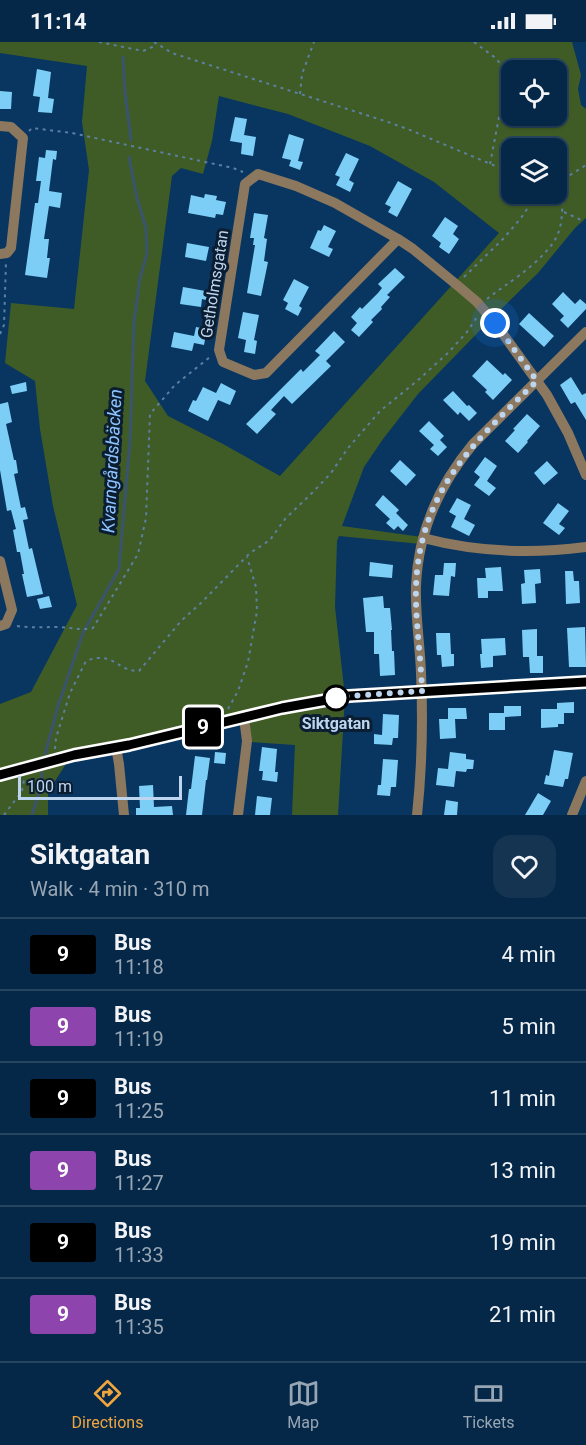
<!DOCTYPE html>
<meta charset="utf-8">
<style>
body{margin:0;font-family:Roboto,sans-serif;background:#143452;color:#f1f3f6;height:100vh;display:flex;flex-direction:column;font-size:22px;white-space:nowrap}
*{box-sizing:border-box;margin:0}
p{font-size:20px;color:#98a6b4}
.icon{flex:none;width:33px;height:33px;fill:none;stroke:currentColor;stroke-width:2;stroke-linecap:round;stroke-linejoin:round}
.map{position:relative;height:773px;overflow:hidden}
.drawer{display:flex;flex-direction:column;background:#062848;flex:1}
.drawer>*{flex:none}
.badge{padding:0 12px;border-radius:4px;font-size:21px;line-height:39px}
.controls{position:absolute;left:501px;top:18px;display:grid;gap:12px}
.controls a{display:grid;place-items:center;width:66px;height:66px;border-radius:12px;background:#062848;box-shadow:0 2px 4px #0004,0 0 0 2px #274460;font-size:30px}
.scale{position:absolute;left:18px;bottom:15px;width:164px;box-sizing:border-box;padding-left:6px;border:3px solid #bed5ef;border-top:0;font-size:16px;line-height:21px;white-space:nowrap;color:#bed5ef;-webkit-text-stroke:4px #0b1d30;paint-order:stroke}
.you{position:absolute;width:30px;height:30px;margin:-15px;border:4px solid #fff;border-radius:50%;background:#1a73e8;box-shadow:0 0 0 9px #1a73e833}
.map>.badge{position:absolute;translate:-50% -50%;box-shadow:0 0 0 3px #fff}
.round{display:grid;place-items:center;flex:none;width:63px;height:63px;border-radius:18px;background:#143452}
.head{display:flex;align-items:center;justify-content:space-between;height:102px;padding:0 30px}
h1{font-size:28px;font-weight:700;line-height:45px}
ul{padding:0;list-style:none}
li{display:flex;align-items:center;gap:18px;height:72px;padding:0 30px;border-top:2px solid #274460}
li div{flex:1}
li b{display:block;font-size:22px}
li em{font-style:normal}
li .badge{min-width:66px;font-weight:700;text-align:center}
.status{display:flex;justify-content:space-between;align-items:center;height:42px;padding:0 30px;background:#062848;direction:ltr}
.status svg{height:16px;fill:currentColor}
.dock{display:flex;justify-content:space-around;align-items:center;height:84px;border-top:2px solid #274460;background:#062848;font-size:16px;color:#98a6b4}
.dock a{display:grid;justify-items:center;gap:3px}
.dock .selected{color:#f0a63e}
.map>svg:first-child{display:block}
</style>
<div class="status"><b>11:14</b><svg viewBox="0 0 49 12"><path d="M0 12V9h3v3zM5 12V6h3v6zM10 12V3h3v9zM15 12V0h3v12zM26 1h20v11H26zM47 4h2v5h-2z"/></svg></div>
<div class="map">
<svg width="586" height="773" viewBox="0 0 586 773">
<rect width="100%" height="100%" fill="#083660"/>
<path fill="#405c26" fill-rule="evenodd" d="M0,0H572L581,33L578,47L581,63L586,67V176L575,186L538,231L492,276L418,352L383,397L364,425L342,484L422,495L421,502L339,494L337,499L335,565L345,655L338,773H292L295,703L251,700L246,676L71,714L48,750V773H0V662L31,650L77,563L53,464L40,387L35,339L5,321L11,261L74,267L89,128L82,80L87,24L0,11ZM512,28H556V74H512ZM219,54L288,72L370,104L434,140L499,191L280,434L223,402L168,374L145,339L172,134L181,126L203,132L212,99ZM512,106H556V152H512Z"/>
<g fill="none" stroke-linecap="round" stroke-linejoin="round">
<g stroke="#3b546d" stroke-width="3">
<polyline points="123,15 125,50 131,98"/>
<polyline points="45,712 59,661 83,591 119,527 130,399 134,279 140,236 147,212 146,186 137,156 129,115"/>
<polyline points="32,773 40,747 42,731"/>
</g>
</g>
<g fill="#7dcef6">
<polygon points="37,27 51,30 48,56 54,57 52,71 38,70 40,55 33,54"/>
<polygon points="0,49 12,50 11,67 0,67"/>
<polygon points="235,75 247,77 244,93 256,95 253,114 241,112 242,101 230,99"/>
<polygon points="289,92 304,97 298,119 303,120 300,128 289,124 291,118 282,116"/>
<polygon points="46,108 57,109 56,118 53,117 49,149 62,151 60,166 49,164 44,197 49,197 47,216 50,216 47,236 25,233 35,161 38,161 41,139 36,139 39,115 45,116"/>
<polygon points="346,111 359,117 349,138 354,141 350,150 336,143 340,135 335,133"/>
<polygon points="398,139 412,147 397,175 388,170 391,165 385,162"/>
<polygon points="205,152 217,154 216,158 226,160 223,173 216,172 215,176 188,171 191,153 204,156"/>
<polygon points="254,171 268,173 264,196 267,197 264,219 268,220 261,254 247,251 255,203 253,203 254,196 250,196"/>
<polygon points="445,175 458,184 453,192 459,197 449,212 439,205 441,201 432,194"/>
<polygon points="324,183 336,189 328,205 333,207 329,215 310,206 318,188 321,189"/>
<polygon points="187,201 209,205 206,219 185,215"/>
<polygon points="395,226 405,235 387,253 390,255 381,265 382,267 371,278 373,280 359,295 351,288 357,281 351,275 360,265 362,267 378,251 382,246 378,242"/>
<polygon points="294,237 309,245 299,264 302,266 298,274 285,267 288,261 283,258"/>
<polygon points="183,245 211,250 210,259 202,257 201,265 180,262"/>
<polygon points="563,250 575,262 580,257 586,262 586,267 568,286 560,278 564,274 552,262"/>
<polygon points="243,270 259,273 254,298 257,299 255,312 244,310 246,298 238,296"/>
<polygon points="529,271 554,294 544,305 519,282"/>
<polygon points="196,285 207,287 204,303 194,301 192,309 171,305 174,290 194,294"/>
<polygon points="334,289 345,300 326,319 331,324 292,362 284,354 271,368 276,372 257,392 246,382 301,327 303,330 320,313 315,309"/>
<polygon points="487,318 503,333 505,331 512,338 493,358 485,350 487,348 472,334"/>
<polygon points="571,335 582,353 586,351 586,378 575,360 571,362 560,343"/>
<polygon points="26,340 27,349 12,352 10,344"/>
<polygon points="221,341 236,349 230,363 218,358 208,379 188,369 193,358 196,359 203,345 216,351"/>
<polygon points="453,349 467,364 469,363 477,371 469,379 460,370 458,373 443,358"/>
<polygon points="8,360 12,380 6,382 14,418 16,418 18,431 14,432 21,466 25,465 28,477 23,478 29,507 32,506 43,552 27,555 22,532 24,532 20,510 17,510 13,488 16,487 11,468 7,469 0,428 0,362"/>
<polygon points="527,372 540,384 527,399 528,400 518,411 505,399 515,388 513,387"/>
<polygon points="429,379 444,394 440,398 447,405 438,414 430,407 434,403 419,389"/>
<polygon points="485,415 497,424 487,439 496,446 489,454 474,443 480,435 474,430"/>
<polygon points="400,418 416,433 406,444 390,429"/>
<polygon points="547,419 558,431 544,443 534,431"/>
<polygon points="383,453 399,468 396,471 408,483 403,489 398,484 394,488 386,481 390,477 375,463"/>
<polygon points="457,456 471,463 464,477 475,483 469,494 451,485 456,474 449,470"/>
<polygon points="558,461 569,469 559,482 565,486 559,493 543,481"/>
<polygon points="370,520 393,523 392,536 369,534"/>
<polygon points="444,521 456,521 455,535 451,534 449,554 433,553 435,533 443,533"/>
<polygon points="501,525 503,549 488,549 488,556 478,556 477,536 486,536 485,526"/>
<polygon points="540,527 541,541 535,542 536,561 522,562 521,542 525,541 524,528"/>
<polygon points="565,529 573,529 574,539 579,539 580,561 566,562"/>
<polygon points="49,554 52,565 40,567 37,557"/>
<polygon points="383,554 384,566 390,566 392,588 391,588 392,609 394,609 395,633 380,634 379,612 374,612 374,590 366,590 363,556"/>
<polygon points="585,585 586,625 569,625 567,586"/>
<polygon points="537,587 537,614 543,614 543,631 530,631 529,615 523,615 522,588"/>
<polygon points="436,591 450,591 451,612 454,612 454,624 442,625 441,613 437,613"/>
<polygon points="505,596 506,613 493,614 493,625 481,626 480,612 482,612 481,597"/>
<polygon points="574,660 574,671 564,671 564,682 558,682 558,685 541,686 541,667 557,667 557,661"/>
<polygon points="504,664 521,664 521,674 505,675 505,688 489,688 489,671 504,671"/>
<polygon points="448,666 466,666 467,677 455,677 456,696 440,697 439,677 448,677"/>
<polygon points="383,672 399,673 398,696 393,696 392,703 374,702 374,692 382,693"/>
<polygon points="262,705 277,707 275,730 278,730 277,740 262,738 263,729 259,729"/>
<polygon points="554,708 573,711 568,737 565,737 563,745 544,742 546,733 549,734"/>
<polygon points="215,710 226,711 225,722 214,721"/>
<polygon points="450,710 466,712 466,717 474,718 473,727 467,727 466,730 456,729 454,745 436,743 438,726 448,727"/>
<polygon points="195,714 210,716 207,738 206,738 202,773 186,773 189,747 191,747"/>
<polygon points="383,717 398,718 396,745 391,745 390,754 377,753 378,743 381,743"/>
<polygon points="153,743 154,765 172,764 173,773 136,773 136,766 140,766 139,744"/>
<polygon points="538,751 551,759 543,773 525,773"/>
<polygon points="257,754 272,756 270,773 255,773"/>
<polygon points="446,758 458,760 457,773 444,773"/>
</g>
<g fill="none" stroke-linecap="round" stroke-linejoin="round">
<g stroke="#5c7fa2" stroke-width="2" stroke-dasharray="3 4.5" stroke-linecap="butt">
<polyline points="99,0 143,9 157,3"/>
<polyline points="154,0 172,11 388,80 410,88 512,131"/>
<polyline points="474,0 497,17 507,34 490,122"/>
<polyline points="300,52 302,32 314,0"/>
<polyline points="29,89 32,86 72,91 233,126 243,130"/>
<polyline points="556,139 567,135 586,123"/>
<polyline points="564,170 583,179"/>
<polyline points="464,235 503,197 521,176 537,152"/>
<path d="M487,257C493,252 499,248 506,243C522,232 547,213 556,196C565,180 561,154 564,136"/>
<polyline points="0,292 4,283 6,220"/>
<path d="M17,584C31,586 44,585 58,585C70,585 79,589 93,586L138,512L146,476L150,372L175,343L210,315"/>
<polyline points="228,667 238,649 248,620 257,569 256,545 247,515"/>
<path d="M55,707L56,696L70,651L86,619C113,608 118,630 139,629L181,579L201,561L250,511L270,498L285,477L314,449L331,431L348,406L380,369L417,339L448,311L467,290L477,275"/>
<polyline points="4,773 22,749 24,738"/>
</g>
<g stroke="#8c775f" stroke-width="10">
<polyline points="0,84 11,85 23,96 11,206 7,211 0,212"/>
<polyline points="398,197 266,331 254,333 223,320 219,308 245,142 258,132 296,144 335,161 398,197 413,207 457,243 477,260 495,281 547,353 568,391 586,433"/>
<path d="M423,496C476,510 532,512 586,505"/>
<polyline points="0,519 12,568 6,582 0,584"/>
<polyline points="116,705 119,722 124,773"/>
<polyline points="0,733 84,711 129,703 282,666 349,654 586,640"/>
<polyline points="238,773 247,699 244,676"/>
<path d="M417,773C422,726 423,678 421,631C420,602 415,573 416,544C418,491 439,443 473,402L586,290"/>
<polyline points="572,773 586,739"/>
</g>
</g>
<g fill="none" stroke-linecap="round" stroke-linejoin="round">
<defs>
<polyline id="line" points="0,733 74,713 129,703 282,666 349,654 586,640"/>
</defs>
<use href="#line" stroke="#fff" stroke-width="14"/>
<use href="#line" stroke="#000" stroke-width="9"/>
<path stroke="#bed5ef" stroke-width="6" stroke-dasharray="0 10.8" d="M336,656L349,654L422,649C421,615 415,578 416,544C420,449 473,401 537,339L495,281"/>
</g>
<circle fill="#fff" stroke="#000" stroke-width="3" cx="336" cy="656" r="12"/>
<g text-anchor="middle" stroke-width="6" stroke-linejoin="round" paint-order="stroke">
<g font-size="16" fill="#bed5ef" stroke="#0b1d30">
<text transform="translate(214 242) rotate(-81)" y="6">Getholmsgatan</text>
</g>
<g font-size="16" font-weight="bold" fill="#bed5ef" stroke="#0b1d30">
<text x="336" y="687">Siktgatan</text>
</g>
<g font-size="18" font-style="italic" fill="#8dc3fe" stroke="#0b1d30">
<text transform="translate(112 419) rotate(-87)" y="6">Kvarngårdsbäcken</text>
</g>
</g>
</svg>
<div class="controls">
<a><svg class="icon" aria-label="locate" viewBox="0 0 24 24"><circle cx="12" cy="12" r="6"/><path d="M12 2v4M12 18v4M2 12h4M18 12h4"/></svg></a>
<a><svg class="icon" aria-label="layers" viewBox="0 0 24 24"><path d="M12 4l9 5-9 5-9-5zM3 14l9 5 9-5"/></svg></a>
</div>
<div class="scale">100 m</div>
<div class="you" style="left:495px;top:281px"></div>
<b class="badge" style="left:203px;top:685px;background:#000;color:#fff">9</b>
</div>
<section class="drawer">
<div class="head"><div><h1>Siktgatan</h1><p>Walk · 4 min · 310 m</p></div><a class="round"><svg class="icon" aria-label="heart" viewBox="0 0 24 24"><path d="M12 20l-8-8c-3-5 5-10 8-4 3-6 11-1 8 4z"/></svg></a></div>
<ul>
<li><span class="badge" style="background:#000;color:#fff">9</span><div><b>Bus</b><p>11:18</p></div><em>4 min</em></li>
<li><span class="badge" style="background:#8e44ad;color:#fff">9</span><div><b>Bus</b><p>11:19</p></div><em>5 min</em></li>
<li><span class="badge" style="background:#000;color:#fff">9</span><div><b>Bus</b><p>11:25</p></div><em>11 min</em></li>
<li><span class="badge" style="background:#8e44ad;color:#fff">9</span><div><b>Bus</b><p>11:27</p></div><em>13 min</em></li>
<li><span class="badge" style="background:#000;color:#fff">9</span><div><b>Bus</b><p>11:33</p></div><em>19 min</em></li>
<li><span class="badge" style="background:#8e44ad;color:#fff">9</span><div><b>Bus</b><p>11:35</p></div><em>21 min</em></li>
</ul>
</section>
<nav class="dock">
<a class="selected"><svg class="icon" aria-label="directions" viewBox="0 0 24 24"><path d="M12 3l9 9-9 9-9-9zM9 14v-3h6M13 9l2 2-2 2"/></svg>Directions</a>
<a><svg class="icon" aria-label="map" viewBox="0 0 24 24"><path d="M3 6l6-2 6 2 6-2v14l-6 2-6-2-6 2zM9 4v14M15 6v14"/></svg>Map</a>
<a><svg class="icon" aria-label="tickets" viewBox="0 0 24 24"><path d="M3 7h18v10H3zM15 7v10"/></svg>Tickets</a>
</nav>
